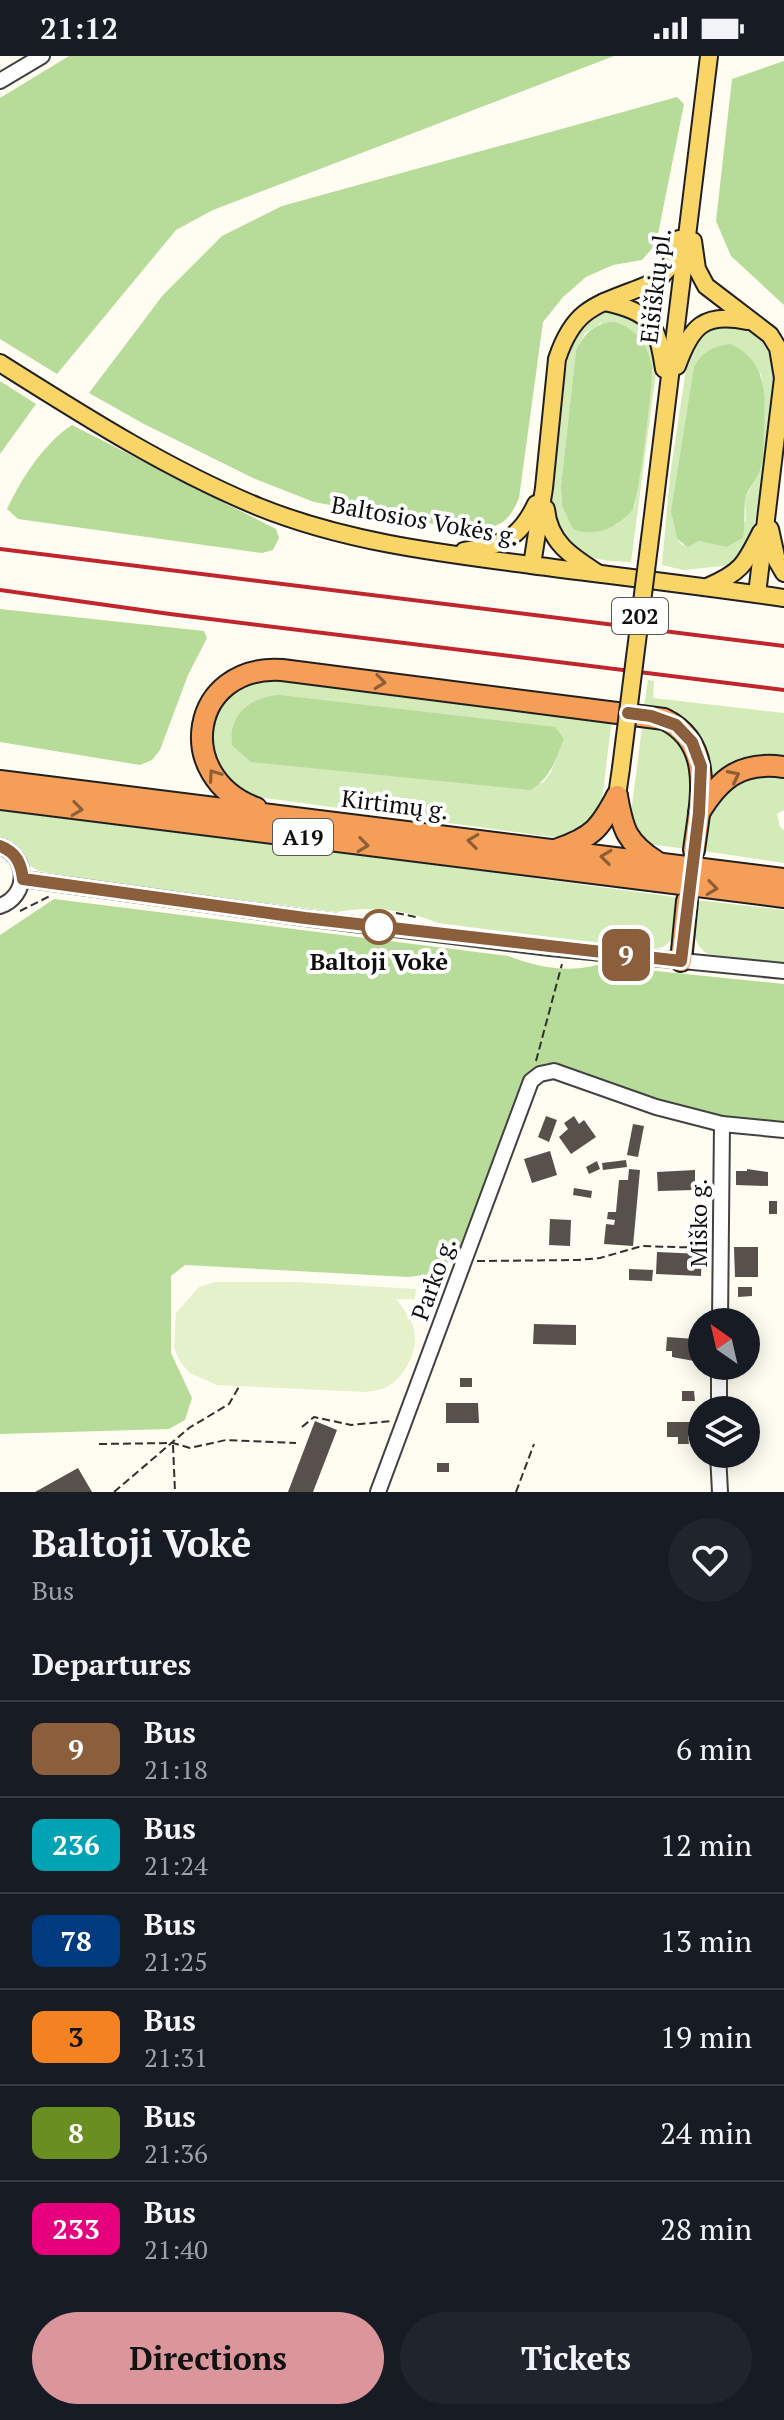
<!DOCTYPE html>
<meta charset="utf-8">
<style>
body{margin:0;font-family:"PT Serif",serif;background:#20242c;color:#f1f3f6;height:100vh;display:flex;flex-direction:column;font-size:30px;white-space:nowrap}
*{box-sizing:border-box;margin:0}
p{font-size:26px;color:#9ea1a6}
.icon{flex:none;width:44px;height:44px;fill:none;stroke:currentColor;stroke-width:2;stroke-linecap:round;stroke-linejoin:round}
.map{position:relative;height:1436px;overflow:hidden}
.side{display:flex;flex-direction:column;background:#171b24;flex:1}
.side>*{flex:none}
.badge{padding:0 16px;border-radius:12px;font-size:28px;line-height:52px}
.needle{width:52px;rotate:326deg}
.controls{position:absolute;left:688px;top:1252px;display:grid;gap:16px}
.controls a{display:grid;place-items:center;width:72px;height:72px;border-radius:50%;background:#171b24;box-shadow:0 4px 20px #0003;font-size:40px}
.map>.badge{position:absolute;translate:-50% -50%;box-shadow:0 0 0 4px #fff}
h2{padding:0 32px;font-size:30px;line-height:72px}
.round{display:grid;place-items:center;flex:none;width:84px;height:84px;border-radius:42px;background:#20242c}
.overview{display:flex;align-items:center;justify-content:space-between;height:136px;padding:0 32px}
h1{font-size:38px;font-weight:800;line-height:60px}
.primary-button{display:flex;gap:16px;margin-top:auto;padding:16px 32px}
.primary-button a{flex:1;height:92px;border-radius:48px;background:#db969c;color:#111;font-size:32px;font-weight:800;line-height:92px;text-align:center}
.primary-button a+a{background:#20242c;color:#f1f3f6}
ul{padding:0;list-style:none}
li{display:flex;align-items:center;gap:24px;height:96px;padding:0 32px;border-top:2px solid #363941}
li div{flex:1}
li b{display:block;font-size:30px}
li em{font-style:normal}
li .badge{min-width:88px;font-weight:700;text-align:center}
.status{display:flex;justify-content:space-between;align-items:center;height:56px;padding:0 40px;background:#171b24;direction:ltr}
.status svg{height:22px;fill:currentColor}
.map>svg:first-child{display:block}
</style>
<div class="status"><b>21:12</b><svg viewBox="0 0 49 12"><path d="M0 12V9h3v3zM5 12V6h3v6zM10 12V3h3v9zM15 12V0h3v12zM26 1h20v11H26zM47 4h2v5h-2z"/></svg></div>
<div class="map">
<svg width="784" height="1436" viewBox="0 0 784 1436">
<rect width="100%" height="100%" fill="#fffcf1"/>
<g fill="#d3eab9" fill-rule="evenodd">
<path d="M605,254C646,260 654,275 656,316L631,506C615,505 596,505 582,498C571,492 558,476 555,464C546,430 561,340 568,302C574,279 584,265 605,254ZM601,267L653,313L635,450L616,469L562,449L561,430L576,294L585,277Z"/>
<path d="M731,269C750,272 765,281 772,301C781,328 760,463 747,490C743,497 736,503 732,509L683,514L662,509L670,420L688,300L700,281L719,271ZM761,317L765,352L761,413L745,442L746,464L726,491L699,485L682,489L677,483L671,456Z"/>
<path d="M255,620L612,661L600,761L596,767L560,782L243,739L208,698L217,647ZM233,670L564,683L551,716L543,727L233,689Z"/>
<polygon points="648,624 654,625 653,642 784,657 784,706 709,725 708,711 644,651"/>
<polygon points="643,664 682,682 694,714 687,793 648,788 640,784 630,765"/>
<polygon points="784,718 784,754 777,758 780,771 784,774 784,807 704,795 708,758 713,742 742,719"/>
<path d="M0,751L682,842L673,883L663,891L651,894L438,867C403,853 373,850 336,856L102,826L38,815L29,809L9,787L0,784Z"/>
<path d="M697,844L784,854V907L708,898C688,886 695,864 697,844Z"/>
</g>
<g fill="#b7db99">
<polygon points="69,0 614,0 213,154 176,174 57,318 0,283 0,42"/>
<polygon points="784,5 784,249 731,200 716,165 732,23"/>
<path d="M677,41L684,48L656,188L642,204L613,209L586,221L563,241L543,266L519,442C507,470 499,470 470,475L314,446L253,422L144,368L89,337L163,239L222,180L282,150Z"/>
<path d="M615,266C636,273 648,289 652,311C654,322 638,447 633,453C619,471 595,482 573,473L562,449L561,430L576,294C586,276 594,267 615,266Z"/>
<path d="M730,288C766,303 766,338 764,373C763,385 764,399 761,411C759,422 747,432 745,444C744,457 745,469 743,482L726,491L699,485L688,491L677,483L671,456L694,311C703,295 712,291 730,288Z"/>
<polygon points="0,325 36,348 0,398"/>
<path d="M72,369L276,473L279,482L273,494L262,497L18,463L7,453C21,423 44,387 72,369Z"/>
<polygon points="0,553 204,575 207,582 188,619 160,694 152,704 140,709 0,686"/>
<path d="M279,639L555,671L564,683C555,705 551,722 530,734L251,706L232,689C228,658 251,641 279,639Z"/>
<path d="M54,843L508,900C538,911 566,917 597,909L784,928V1067L728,1063L655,1044L547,1007L537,1011L530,1018L456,1201L432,1218L408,1221L185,1209L171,1220V1297L192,1342L185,1364L169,1373L0,1378V879Z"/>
</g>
<path fill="#e5f1cb" d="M215,1226H297L416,1233L415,1243H396C402,1251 410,1260 413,1270C420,1293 406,1321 385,1332C380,1334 372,1335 366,1336L217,1329L190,1317L180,1306L174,1292L176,1257L199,1231Z"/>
<g fill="#58504b">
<polygon points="546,1060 557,1064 549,1086 538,1081"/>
<polygon points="574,1060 579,1068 584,1064 596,1081 571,1098 559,1081 568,1073 564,1067"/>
<polygon points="633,1068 644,1070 638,1101 627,1099"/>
<polygon points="550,1095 557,1119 532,1127 524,1103"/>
<polygon points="626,1104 627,1111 603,1114 602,1107"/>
<polygon points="597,1105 600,1113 589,1118 586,1111"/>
<polygon points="629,1113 640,1114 633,1190 604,1188 606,1168 614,1169 615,1164 607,1163 608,1156 616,1156 619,1124 628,1124"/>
<polygon points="747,1113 768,1116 768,1130 736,1129 736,1115 747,1115"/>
<polygon points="695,1114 695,1134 658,1135 657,1116"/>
<polygon points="574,1132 592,1135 591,1142 573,1139"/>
<rect x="769" y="1145" width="8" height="13"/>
<polygon points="550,1163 571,1164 570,1190 549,1189"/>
<polygon points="734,1191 758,1191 758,1221 735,1221"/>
<polygon points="657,1196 702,1198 701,1220 656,1218"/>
<polygon points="629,1213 653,1214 652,1225 629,1224"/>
<polygon points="738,1231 752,1231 752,1240 738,1241"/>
<polygon points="534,1268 576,1269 576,1289 533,1288"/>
<polygon points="667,1281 695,1283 694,1305 672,1301 672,1295 666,1295"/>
<rect x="460" y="1322" width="12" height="9"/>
<polygon points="682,1335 694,1335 695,1345 682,1345"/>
<polygon points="446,1347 478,1347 479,1367 446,1367"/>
<polygon points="315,1365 337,1374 313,1436 288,1436"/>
<polygon points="667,1366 695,1366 695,1380 688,1380 689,1388 678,1388 678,1381 667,1381"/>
<rect x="437" y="1407" width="12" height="9"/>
<polygon points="78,1412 92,1436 35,1436"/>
</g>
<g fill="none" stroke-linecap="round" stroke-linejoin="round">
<defs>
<g id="minor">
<polyline points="0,25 42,0"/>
<path d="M0,790C29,800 29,840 0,850"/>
<polyline points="23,823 305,862 550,892 784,915"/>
<polyline points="720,1266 722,1068"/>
<polyline points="719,1354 719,1310"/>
<polyline points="718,1398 720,1436"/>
<polyline points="378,1436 531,1025 540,1018 554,1015 656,1051 722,1068 784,1074"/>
</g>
<g id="major">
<polyline points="693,185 697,213 706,230 770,279 778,292 783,322 757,538"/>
<path d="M604,246C651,256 657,267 664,313"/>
<path d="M0,307C84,360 167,413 259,451C346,486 439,497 531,509C616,520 700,530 784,542"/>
<path d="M677,310C691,271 703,256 747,265"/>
<path d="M546,453C549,486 571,500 596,516"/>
<polyline points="652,467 709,0"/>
<polyline points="770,473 777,505 784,517"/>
<path d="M464,495C502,489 519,484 536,448"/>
<path d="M532,509L544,432L557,303C573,255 592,250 637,233C649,229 660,223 668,213C674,204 676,193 679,183"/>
<path d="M707,531C742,516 745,508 761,476"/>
<polyline points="617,740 621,712"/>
</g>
<g id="highway">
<polyline points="0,725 784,823"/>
<path d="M617,740C623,774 626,786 657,806"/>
<polyline points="0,743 784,841"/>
<path d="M256,752C172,721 190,608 282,614L664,663C716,688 700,747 694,794"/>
<path d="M699,757C720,722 741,705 784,711"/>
<path d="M558,793C593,781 600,772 617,740"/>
<polyline points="681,905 687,845"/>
</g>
</defs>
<use href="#minor" stroke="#424242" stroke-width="18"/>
<use href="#major" stroke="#202020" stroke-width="20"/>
<use href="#highway" stroke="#202020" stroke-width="24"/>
<g stroke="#313131" stroke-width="2" stroke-dasharray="8 4" stroke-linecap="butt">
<polyline points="20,855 50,840"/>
<polyline points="396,857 416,861"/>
<polyline points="536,1005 562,908"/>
<polyline points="477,1205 578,1204 600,1202 642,1190 708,1192"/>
<polyline points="302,1371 314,1361 351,1369 392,1365"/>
<polyline points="99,1388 173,1387 190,1392 226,1384 296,1387"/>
<polyline points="173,1389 175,1436"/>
<polyline points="114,1436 189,1372 229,1348 240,1329"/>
<polyline points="516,1436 534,1388"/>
</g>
<use href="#minor" stroke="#fff" stroke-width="14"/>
<use href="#major" stroke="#f9d466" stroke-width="16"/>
<use href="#highway" stroke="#f59e58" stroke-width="20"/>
<g stroke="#c1252e" stroke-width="4">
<polyline points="0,493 784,590"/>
<polyline points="0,534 170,558 784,634"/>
</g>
<defs>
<polyline id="major-bridge" points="621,712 652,467"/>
</defs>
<use href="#major-bridge" stroke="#202020" stroke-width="20" stroke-linecap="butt"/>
<use href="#major-bridge" stroke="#f9d466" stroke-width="16"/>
</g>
<defs><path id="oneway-chevron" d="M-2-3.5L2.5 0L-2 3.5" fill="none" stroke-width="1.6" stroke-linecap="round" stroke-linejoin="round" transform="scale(2)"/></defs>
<g stroke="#8e5e37">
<use href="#oneway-chevron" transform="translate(380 626) rotate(7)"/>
<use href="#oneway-chevron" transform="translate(214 719) rotate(-125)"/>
<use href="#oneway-chevron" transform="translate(734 720) rotate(-27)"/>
<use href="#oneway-chevron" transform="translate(77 753) rotate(7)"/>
<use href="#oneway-chevron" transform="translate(473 785) rotate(-173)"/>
<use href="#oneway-chevron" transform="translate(363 789) rotate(7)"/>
<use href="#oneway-chevron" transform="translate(606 801) rotate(-173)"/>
<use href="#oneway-chevron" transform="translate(712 832) rotate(7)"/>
</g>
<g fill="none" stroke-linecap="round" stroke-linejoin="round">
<defs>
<path id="line" d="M0,790C16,796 21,807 23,823L305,862L681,905L699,757L701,710L692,686L676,669L651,660L628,657"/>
</defs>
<use href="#line" stroke="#fff" stroke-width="18"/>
<use href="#line" stroke="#8b5e3c" stroke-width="12"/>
</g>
<circle fill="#fff" stroke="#8b5e3c" stroke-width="4" cx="379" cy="871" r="16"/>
<g text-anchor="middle" stroke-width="8" stroke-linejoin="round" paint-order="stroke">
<g fill="#fff" stroke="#575757" stroke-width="2">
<rect x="612" y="542" width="56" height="36" rx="6"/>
<rect x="273" y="763" width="60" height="36" rx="6"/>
</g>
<g font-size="22" font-weight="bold" fill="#0f0f0f">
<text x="640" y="568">202</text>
<text x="303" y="789">A19</text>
</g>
<g font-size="24" fill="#0f0f0f" stroke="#fff">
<text transform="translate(656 230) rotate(-83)" y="8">Eišiškių pl.</text>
<text transform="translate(425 465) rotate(10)" y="8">Baltosios Vokės g.</text>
<text transform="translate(395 749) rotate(7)" y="8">Kirtimų g.</text>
<text transform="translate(699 1167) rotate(-90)" y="8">Miško g.</text>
<text transform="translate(434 1223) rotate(-70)" y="8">Parko g.</text>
</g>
<g font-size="24" font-weight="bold" fill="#0f0f0f" stroke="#fff">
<text x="379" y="914">Baltoji Vokė</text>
</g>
</g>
</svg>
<div class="controls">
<a><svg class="needle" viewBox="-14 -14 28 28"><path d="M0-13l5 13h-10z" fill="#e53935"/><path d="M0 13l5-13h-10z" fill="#9ea1a6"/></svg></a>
<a><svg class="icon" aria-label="layers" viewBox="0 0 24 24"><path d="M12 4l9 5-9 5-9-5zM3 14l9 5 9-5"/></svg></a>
</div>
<b class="badge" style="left:626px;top:899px;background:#8b5e3c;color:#fff">9</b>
</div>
<section class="side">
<div class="overview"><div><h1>Baltoji Vokė</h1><p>Bus</p></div><a class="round"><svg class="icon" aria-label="heart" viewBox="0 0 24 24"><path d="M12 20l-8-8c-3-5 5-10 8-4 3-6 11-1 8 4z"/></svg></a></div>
<h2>Departures</h2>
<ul>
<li><span class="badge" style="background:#8b5e3c;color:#fff">9</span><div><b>Bus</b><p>21:18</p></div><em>6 min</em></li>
<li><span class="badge" style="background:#00a3b4;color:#fff">236</span><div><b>Bus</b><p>21:24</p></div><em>12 min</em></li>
<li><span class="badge" style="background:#003b80;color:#fff">78</span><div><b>Bus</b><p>21:25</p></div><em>13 min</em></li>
<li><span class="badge" style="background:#f58220;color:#111">3</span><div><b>Bus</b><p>21:31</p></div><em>19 min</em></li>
<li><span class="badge" style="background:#6b8e23;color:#fff">8</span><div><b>Bus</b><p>21:36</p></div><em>24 min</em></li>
<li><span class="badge" style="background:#e6007e;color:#fff">233</span><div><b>Bus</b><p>21:40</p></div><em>28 min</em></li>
</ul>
<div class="primary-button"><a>Directions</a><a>Tickets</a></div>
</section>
